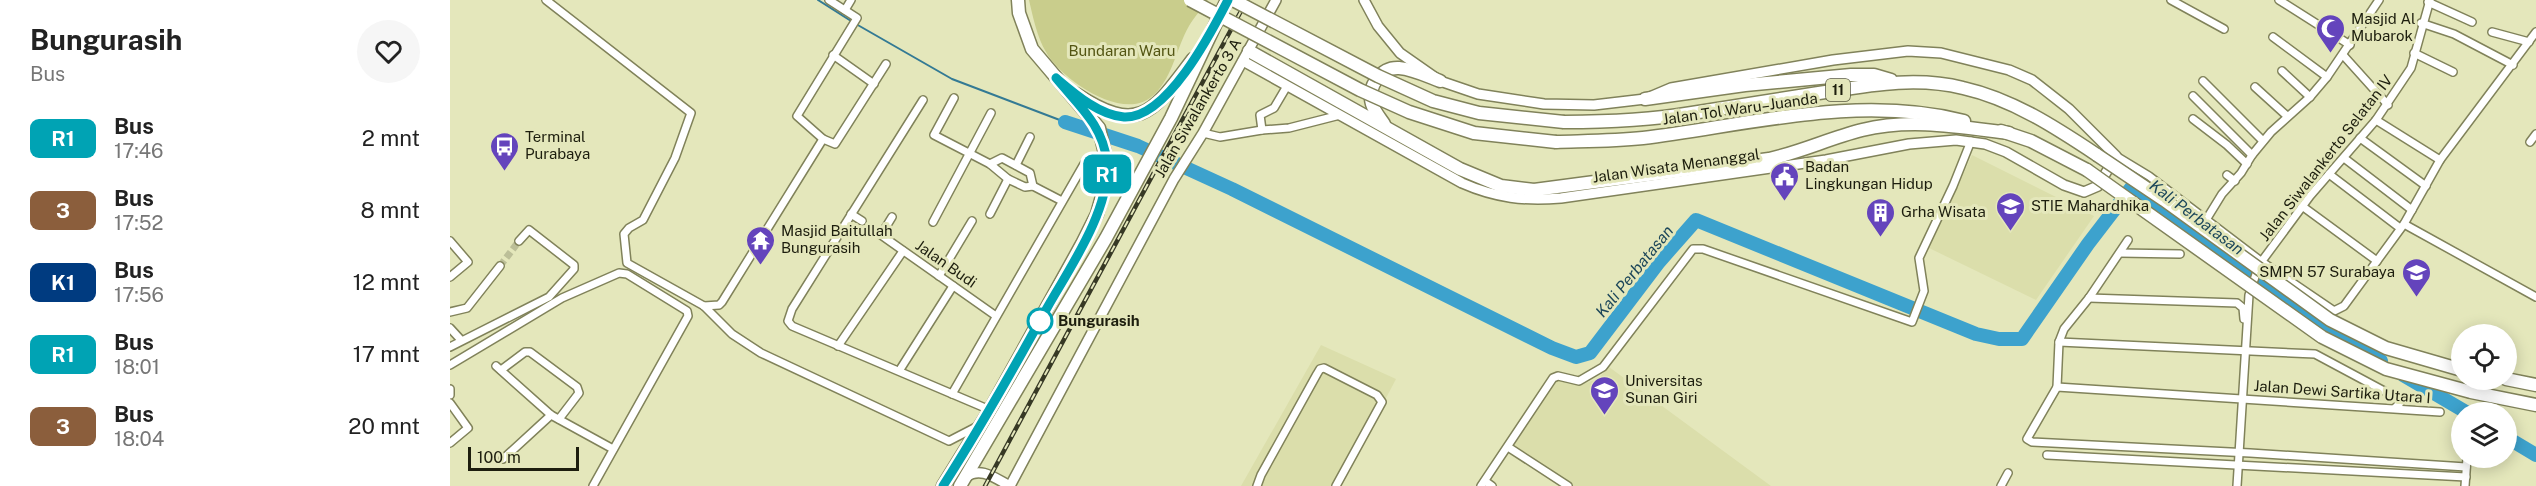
<!DOCTYPE html>
<html lang="id">
<meta charset="utf-8">
<style>
body{margin:0;font-family:"Public Sans",sans-serif;background:#f6f6f6;color:#222;height:100vh;display:flex;flex-direction:column;font-size:22px;white-space:nowrap}
*{box-sizing:border-box;margin:0}
p{font-size:20px;color:#767676}
.icon{flex:none;width:33px;height:33px;fill:none;stroke:currentColor;stroke-width:2;stroke-linecap:round;stroke-linejoin:round}
.map{position:relative;flex:1;overflow:hidden}
.sheet{display:flex;flex-direction:column;background:#fff;width:450px}
.sheet>*{flex:none}
.badge{padding:0 12px;border-radius:9px;font-size:21px;line-height:39px}
.fabs{position:absolute;left:2001px;top:324px;display:grid;gap:12px}
.fabs a{display:grid;place-items:center;width:66px;height:66px;border-radius:50%;background:#fff;box-shadow:0 3px 15px #0003;font-size:30px}
.scale{position:absolute;left:18px;bottom:15px;width:111px;box-sizing:border-box;padding-left:6px;border:3px solid #1d1e0e;border-top:0;font-size:16px;line-height:21px;white-space:nowrap;color:#1d1e0e;-webkit-text-stroke:4px #e4e7bb;paint-order:stroke}
.map>.badge{position:absolute;translate:-50% -50%;box-shadow:0 0 0 3px #fff}
.round{display:grid;place-items:center;flex:none;width:63px;height:63px;border-radius:32px;background:#f6f6f6}
.summary{display:flex;align-items:center;justify-content:space-between;height:102px;padding:0 30px}
h1{font-size:28px;font-weight:700;line-height:45px}
ul{padding:0;list-style:none}
li{display:flex;align-items:center;gap:18px;height:72px;padding:0 30px}
li div{flex:1}
li b{display:block;font-size:22px}
li em{font-style:normal}
li .badge{min-width:66px;font-weight:700;text-align:center}
main{display:flex;flex:1;min-height:0}
.map>svg:first-child{display:block}
</style>
<main>
<section class="sheet">
<div class="summary"><div><h1>Bungurasih</h1><p>Bus</p></div><a class="round"><svg class="icon" aria-label="heart" viewBox="0 0 24 24"><path d="M12 20l-8-8c-3-5 5-10 8-4 3-6 11-1 8 4z"/></svg></a></div>
<ul>
<li><span class="badge" style="background:#00a3b4;color:#fff">R1</span><div><b>Bus</b><p>17:46</p></div><em>2 mnt</em></li>
<li><span class="badge" style="background:#8b5e3c;color:#fff">3</span><div><b>Bus</b><p>17:52</p></div><em>8 mnt</em></li>
<li><span class="badge" style="background:#003b80;color:#fff">K1</span><div><b>Bus</b><p>17:56</p></div><em>12 mnt</em></li>
<li><span class="badge" style="background:#00a3b4;color:#fff">R1</span><div><b>Bus</b><p>18:01</p></div><em>17 mnt</em></li>
<li><span class="badge" style="background:#8b5e3c;color:#fff">3</span><div><b>Bus</b><p>18:04</p></div><em>20 mnt</em></li>
</ul>
</section>
<div class="map">
<svg width="2086" height="486" viewBox="0 0 2086 486">
<rect width="100%" height="100%" fill="#e4e7bb"/>
<g fill="#dbdeab">
<polygon points="1522,155 1644,216 1586,300 1479,248"/>
<polygon points="871,345 946,379 890,486 791,486"/>
<polygon points="1159,367 1321,486 1120,486 1063,447 1103,381 1111,380 1118,384 1129,385 1148,379"/>
</g>
<path fill="#c9cd8c" d="M579,0H758C752,9 744,17 739,26C726,48 722,82 700,98C670,120 611,79 596,52C587,37 583,17 579,0Z"/>
<g fill="none" stroke-linecap="round" stroke-linejoin="round">
<g stroke="#337a94" stroke-width="2">
<polyline points="368,0 401,21"/>
<polyline points="406,24 502,79 615,122"/>
</g>
<g stroke="#3da2cd" stroke-width="14">
<polyline points="615,122 688,146 782,189 1102,348 1126,357 1140,353 1209,262 1246,220 1526,334 1549,339 1572,339 1638,244 1681,188 1800,278 1931,361"/>
<polyline points="1953,375 2016,412"/>
<polyline points="2056,437 2086,455"/>
</g>
<polyline stroke="#bcbf98" stroke-width="7" stroke-dasharray="7 3.5" stroke-linecap="butt" points="50,266 69,241"/>
<defs>
<g id="street">
<polyline points="96,0 241,113 225,158 193,220 179,228 174,234 177,263 254,306 282,334 311,353 499,441 528,426"/>
<polyline points="379,0 407,18 347,116 373,139 385,144 436,64"/>
<polyline points="1721,0 1774,29"/>
<polyline points="1829,0 1900,45"/>
<polyline points="1978,2 2022,22"/>
<polyline points="395,10 401,0"/>
<polyline points="1971,23 2004,34 2063,65"/>
<polyline points="2042,32 2079,42"/>
<polyline points="1823,37 1877,77"/>
<polyline points="1964,53 2003,72"/>
<polyline points="383,55 424,84"/>
<polyline points="1893,55 1938,105"/>
<polyline points="1832,71 1860,97"/>
<polyline points="1753,81 1813,141"/>
<polyline points="1805,87 1837,116"/>
<polyline points="1743,96 1802,155"/>
<polyline points="504,98 484,135 540,164 558,179 575,187 583,186 612,201"/>
<polyline points="473,100 342,309 338,321 342,326 540,410"/>
<polyline points="1743,119 1777,145 1797,164"/>
<polyline points="1926,120 1990,160"/>
<polyline points="812,130 810,115 824,108 837,86"/>
<polyline points="753,133 770,137 812,130 839,128 890,115"/>
<polyline points="1910,138 1976,186"/>
<polyline points="2080,142 2086,134"/>
<polyline points="1666,156 1699,176 1812,262 1884,311 1894,306 1954,224 2086,297"/>
<polyline points="1894,158 1962,210"/>
<polyline points="540,164 552,158 580,173 583,186"/>
<polyline points="566,165 580,137"/>
<polyline points="1879,174 1950,228"/>
<polyline points="1777,175 1785,181"/>
<polyline points="1852,206 1927,261"/>
<polyline points="401,214 412,221"/>
<polyline points="540,214 558,179"/>
<polyline points="442,217 431,235 546,316"/>
<polyline points="1756,220 1772,194 1791,173 1802,155 1821,132 1860,97 1877,77 1929,0"/>
<polyline points="483,222 541,113"/>
<polyline points="1954,224 1990,160 2086,32"/>
<polyline points="0,241 18,262 0,277"/>
<polyline points="1670,253 1730,254"/>
<polyline points="489,276 522,221"/>
<polyline points="1639,298 1787,303 1793,308 1794,319"/>
<polyline points="254,306 269,305 272,302 373,139"/>
<polyline points="0,312 17,308 50,266"/>
<polyline points="0,328 11,340"/>
<polyline points="1609,342 1865,354 1949,399 1950,403 1945,408"/>
<polyline points="388,346 453,251"/>
<polyline points="0,347 99,297 124,269 124,265 79,230 69,241"/>
<polyline points="0,365 112,298 169,273 177,274 237,311 238,316 143,486"/>
<polyline points="46,366 101,415 163,449"/>
<polyline points="451,368 503,286"/>
<polyline points="51,370 75,352 80,352 127,387 129,393 109,419"/>
<polyline points="1607,387 1609,342 1614,329 1639,298 1678,240"/>
<polyline points="0,389 0,395"/>
<polyline points="502,394 634,164"/>
<polyline points="0,403 18,428 0,443"/>
<polyline points="1990,412 1607,387 1577,439 1582,442 1800,453 2016,467"/>
<polyline points="1058,447 1118,486"/>
<polyline points="1597,455 2016,477"/>
<polyline points="53,459 101,415"/>
<polyline points="1035,481 1042,486"/>
<polyline points="807,486 811,475 867,374 870,369 874,368 927,395 932,402 886,486"/>
<polyline points="1031,486 1103,378 1108,376 1129,381 1153,367 1243,249 1253,249 1462,322 1474,291 1469,258 1503,186 1521,141"/>
<polyline points="1551,486 1558,473"/>
<polyline points="1787,486 1799,295 1809,265 1860,196 1926,120 1961,68 1980,0"/>
<polyline points="2015,486 2017,458"/>
</g>
<g id="secondary">
<path d="M793,61L1012,183C1046,198 1075,201 1111,198L1376,160L1459,144L1506,140L1535,144L1556,152L1614,185L1634,192L1648,186L1666,156L1619,109L1582,80L1559,70L1491,53L1458,51L1383,60L1221,88L1195,99L1144,105L1094,104L1028,94L990,81L950,53L928,26L914,0"/>
<path d="M516,477C531,466 546,479 560,486"/>
<polyline points="560,486 724,179 753,133 826,0"/>
</g>
<g id="highway">
<path d="M799,51L1010,169L1051,186L1084,190L1319,159C1351,152 1380,138 1412,130C1461,118 1509,127 1559,133"/>
<path d="M626,94C690,136 703,112 743,59"/>
<polyline points="1195,99 1295,85 1401,75 1424,75 1441,80"/>
<path d="M1114,122C1157,122 1200,120 1242,113C1288,106 1335,98 1382,91C1426,84 1469,77 1513,88C1562,99 1605,127 1647,155"/>
<path d="M934,124C930,118 924,111 922,104C917,86 931,67 949,68C963,69 977,76 990,81"/>
<polyline points="1551,131 1581,141 1637,170"/>
<path d="M1106,142C1135,141 1164,141 1193,138C1298,125 1408,94 1514,121"/>
<polyline points="2056,379 2086,385"/>
<polyline points="2021,392 2086,405"/>
<polyline points="493,486 540,410 632,244 647,214 655,186 657,162 649,128 582,49 569,13 568,0"/>
<polyline points="510,486 656,238 721,118 777,0"/>
</g>
</defs>
<use href="#street" stroke="#80825a" stroke-width="10"/>
<use href="#secondary" stroke="#80825a" stroke-width="12"/>
<use href="#highway" stroke="#80825a" stroke-width="15"/>
<use href="#street" stroke="#fff" stroke-width="7"/>
<use href="#secondary" stroke="#fff" stroke-width="9"/>
<use href="#highway" stroke="#fff" stroke-width="12"/>
<defs>
<polyline id="rail" points="535,486 797,0"/>
</defs>
<use href="#rail" stroke="#373925" stroke-width="4.5"/>
<use href="#rail" stroke="#e4e7bb" stroke-width="2" stroke-dasharray="7" stroke-linecap="butt"/>
<defs>
<g id="highway-bridge">
<polyline points="740,0 910,90 959,112 1024,133 1106,142"/>
<polyline points="783,0 928,76 983,101 1029,113 1114,122"/>
<polyline points="1647,155 1714,200 1880,320 1936,348 2012,370"/>
<polyline points="1637,170 1872,337 1936,369 2021,392"/>
</g>
</defs>
<use href="#highway-bridge" stroke="#80825a" stroke-width="15" stroke-linecap="butt"/>
<use href="#highway-bridge" stroke="#fff" stroke-width="12"/>
</g>
<g fill="none" stroke-linecap="round" stroke-linejoin="round">
<defs>
<path id="line" d="M493,486C530,428 564,368 597,308C619,269 661,209 657,162C653,125 629,106 606,78C625,94 649,115 674,117C717,119 761,33 778,0"/>
</defs>
<use href="#line" stroke="#fff" stroke-width="14"/>
<use href="#line" stroke="#00a3b4" stroke-width="9"/>
</g>
<defs>
<symbol id="mosque-pin" viewBox="-11 -11 22 30"><path d="M0 17L-7.5 6A9.5 9.5 0 1 1 7.5 6Z" fill="#6444bc" stroke="#e4e7bb"/><path d="M3.5-4.9A6 6 0 1 0 3.5 4.9A5 5 0 1 1 3.5-4.9Z" fill="#fff"/></symbol>
<symbol id="bus-pin" viewBox="-11 -11 22 30"><path d="M0 17L-7.5 6A9.5 9.5 0 1 1 7.5 6Z" fill="#6444bc" stroke="#e4e7bb"/><path d="M-5-6H5V4H4V6H2V4H-2V6H-4V4H-5ZM-3.5-4V0h7V-4ZM-3.5 1.2v1.5H-2V1.2ZM2 1.2v1.5H3.5V1.2Z" fill="#fff"/></symbol>
<symbol id="civic-pin" viewBox="-11 -11 22 30"><path d="M0 17L-7.5 6A9.5 9.5 0 1 1 7.5 6Z" fill="#6444bc" stroke="#e4e7bb"/><path d="M-.6-6.5H3V-4.5H.6V-3L4-1V1h2V6H-6V1h2V-1L-.6-3ZM-1.2 2.5V6h2.4V2.5Z" fill="#fff"/></symbol>
<symbol id="university-pin" viewBox="-11 -11 22 30"><path d="M0 17L-7.5 6A9.5 9.5 0 1 1 7.5 6Z" fill="#6444bc" stroke="#e4e7bb"/><path d="M0-5L7-2L0 1L-7-2ZM-4 1L0 2.5L4 1V4Q0 6-4 4Z" fill="#fff"/></symbol>
<symbol id="building-pin" viewBox="-11 -11 22 30"><path d="M0 17L-7.5 6A9.5 9.5 0 1 1 7.5 6Z" fill="#6444bc" stroke="#e4e7bb"/><path d="M-4-6H4V6H1V3H-1V6H-4ZM-2.5-4.3h1.7v1.8h-1.7ZM.8-4.3h1.7v1.8H.8ZM-2.5-1h1.7V.8h-1.7ZM.8-1h1.7V.8H.8Z" fill="#fff"/></symbol>
<symbol id="temple-pin" viewBox="-11 -11 22 30"><path d="M0 17L-7.5 6A9.5 9.5 0 1 1 7.5 6Z" fill="#6444bc" stroke="#e4e7bb"/><path d="M0-6L5-2H3V0L6.5 2.5H4V6H1.5V3h-3V6H-4V2.5H-6.5L-3 0V-2H-5Z" fill="#fff"/></symbol>
<symbol id="school-pin" viewBox="-11 -11 22 30"><path d="M0 17L-7.5 6A9.5 9.5 0 1 1 7.5 6Z" fill="#6444bc" stroke="#e4e7bb"/><path d="M0-5L7-2L0 1L-7-2ZM-4 1L0 2.5L4 1V4Q0 6-4 4Z" fill="#fff"/></symbol>
</defs>
<g fill-rule="evenodd">
<use href="#mosque-pin" x="1864" y="12" width="33" height="45"/>
<use href="#bus-pin" x="38" y="130" width="33" height="45"/>
<use href="#civic-pin" x="1318" y="160" width="33" height="45"/>
<use href="#university-pin" x="1544" y="190" width="33" height="45"/>
<use href="#building-pin" x="1414" y="196" width="33" height="45"/>
<use href="#temple-pin" x="294" y="224" width="33" height="45"/>
<use href="#school-pin" x="1950" y="256" width="33" height="45"/>
<use href="#university-pin" x="1138" y="374" width="33" height="45"/>
</g>
<circle fill="#fff" stroke="#00a3b4" stroke-width="3" cx="590" cy="321" r="12"/>
<g text-anchor="middle" stroke-width="6" stroke-linejoin="round" paint-order="stroke">
<rect fill="#e4e7bb" stroke="#595a42" stroke-width="1.5" x="1376" y="79" width="24" height="22" rx="4.5"/>
<g font-size="14" font-weight="bold" fill="#1d1e0e">
<text x="1388" y="95">11</text>
</g>
<g font-size="15" fill="#1d1e0e" stroke="#e4e7bb" text-anchor="start">
<text x="1901" y="24">Masjid Al<tspan x="1901" dy="17">Mubarok</tspan></text>
<text x="75" y="142">Terminal<tspan x="75" dy="17">Purabaya</tspan></text>
<text x="1355" y="172">Badan<tspan x="1355" dy="17">Lingkungan Hidup</tspan></text>
<text x="1581" y="211">STIE Mahardhika</text>
<text x="1451" y="217">Grha Wisata</text>
<text x="331" y="236">Masjid Baitullah<tspan x="331" dy="17">Bungurasih</tspan></text>
<text x="1945" y="277" text-anchor="end">SMPN 57 Surabaya</text>
<text x="1175" y="386">Universitas<tspan x="1175" dy="17">Sunan Giri</tspan></text>
</g>
<g font-size="15" fill="#535513" stroke="#e4e7bb">
<text x="672" y="56">Bundaran Waru</text>
</g>
<g font-size="15" fill="#1d1e0e" stroke="#e4e7bb">
<text transform="translate(748 108) rotate(-60)" y="5">Jalan Siwalankerto 3 A</text>
<text transform="translate(1290 109) rotate(-8)" y="5">Jalan Tol Waru–Juanda</text>
<text transform="translate(1876 158) rotate(-52)" y="5">Jalan Siwalankerto Selatan IV</text>
<text transform="translate(1226 166) rotate(-8)" y="5">Jalan Wisata Menanggal</text>
<text transform="translate(496 264) rotate(35)" y="5">Jalan Budi</text>
<text transform="translate(1892 392) rotate(4)" y="5">Jalan Dewi Sartika Utara I</text>
</g>
<g font-size="15" font-weight="bold" fill="#1d1e0e" stroke="#e4e7bb" text-anchor="start">
<text x="608" y="326">Bungurasih</text>
</g>
<g font-size="16" font-style="italic" fill="#1d475a" stroke="#e4e7bb">
<text transform="translate(1747 217) rotate(37)" y="6">Kali Perbatasan</text>
<text transform="translate(1184 271) rotate(-51)" y="6">Kali Perbatasan</text>
</g>
</g>
</svg>
<div class="fabs">
<a><svg class="icon" aria-label="locate" viewBox="0 0 24 24"><circle cx="12" cy="12" r="6"/><path d="M12 2v4M12 18v4M2 12h4M18 12h4"/></svg></a>
<a><svg class="icon" aria-label="layers" viewBox="0 0 24 24"><path d="M12 4l9 5-9 5-9-5zM3 14l9 5 9-5"/></svg></a>
</div>
<div class="scale">100 m</div>
<b class="badge" style="left:657px;top:174px;background:#00a3b4;color:#fff">R1</b>
</div>
</main>
